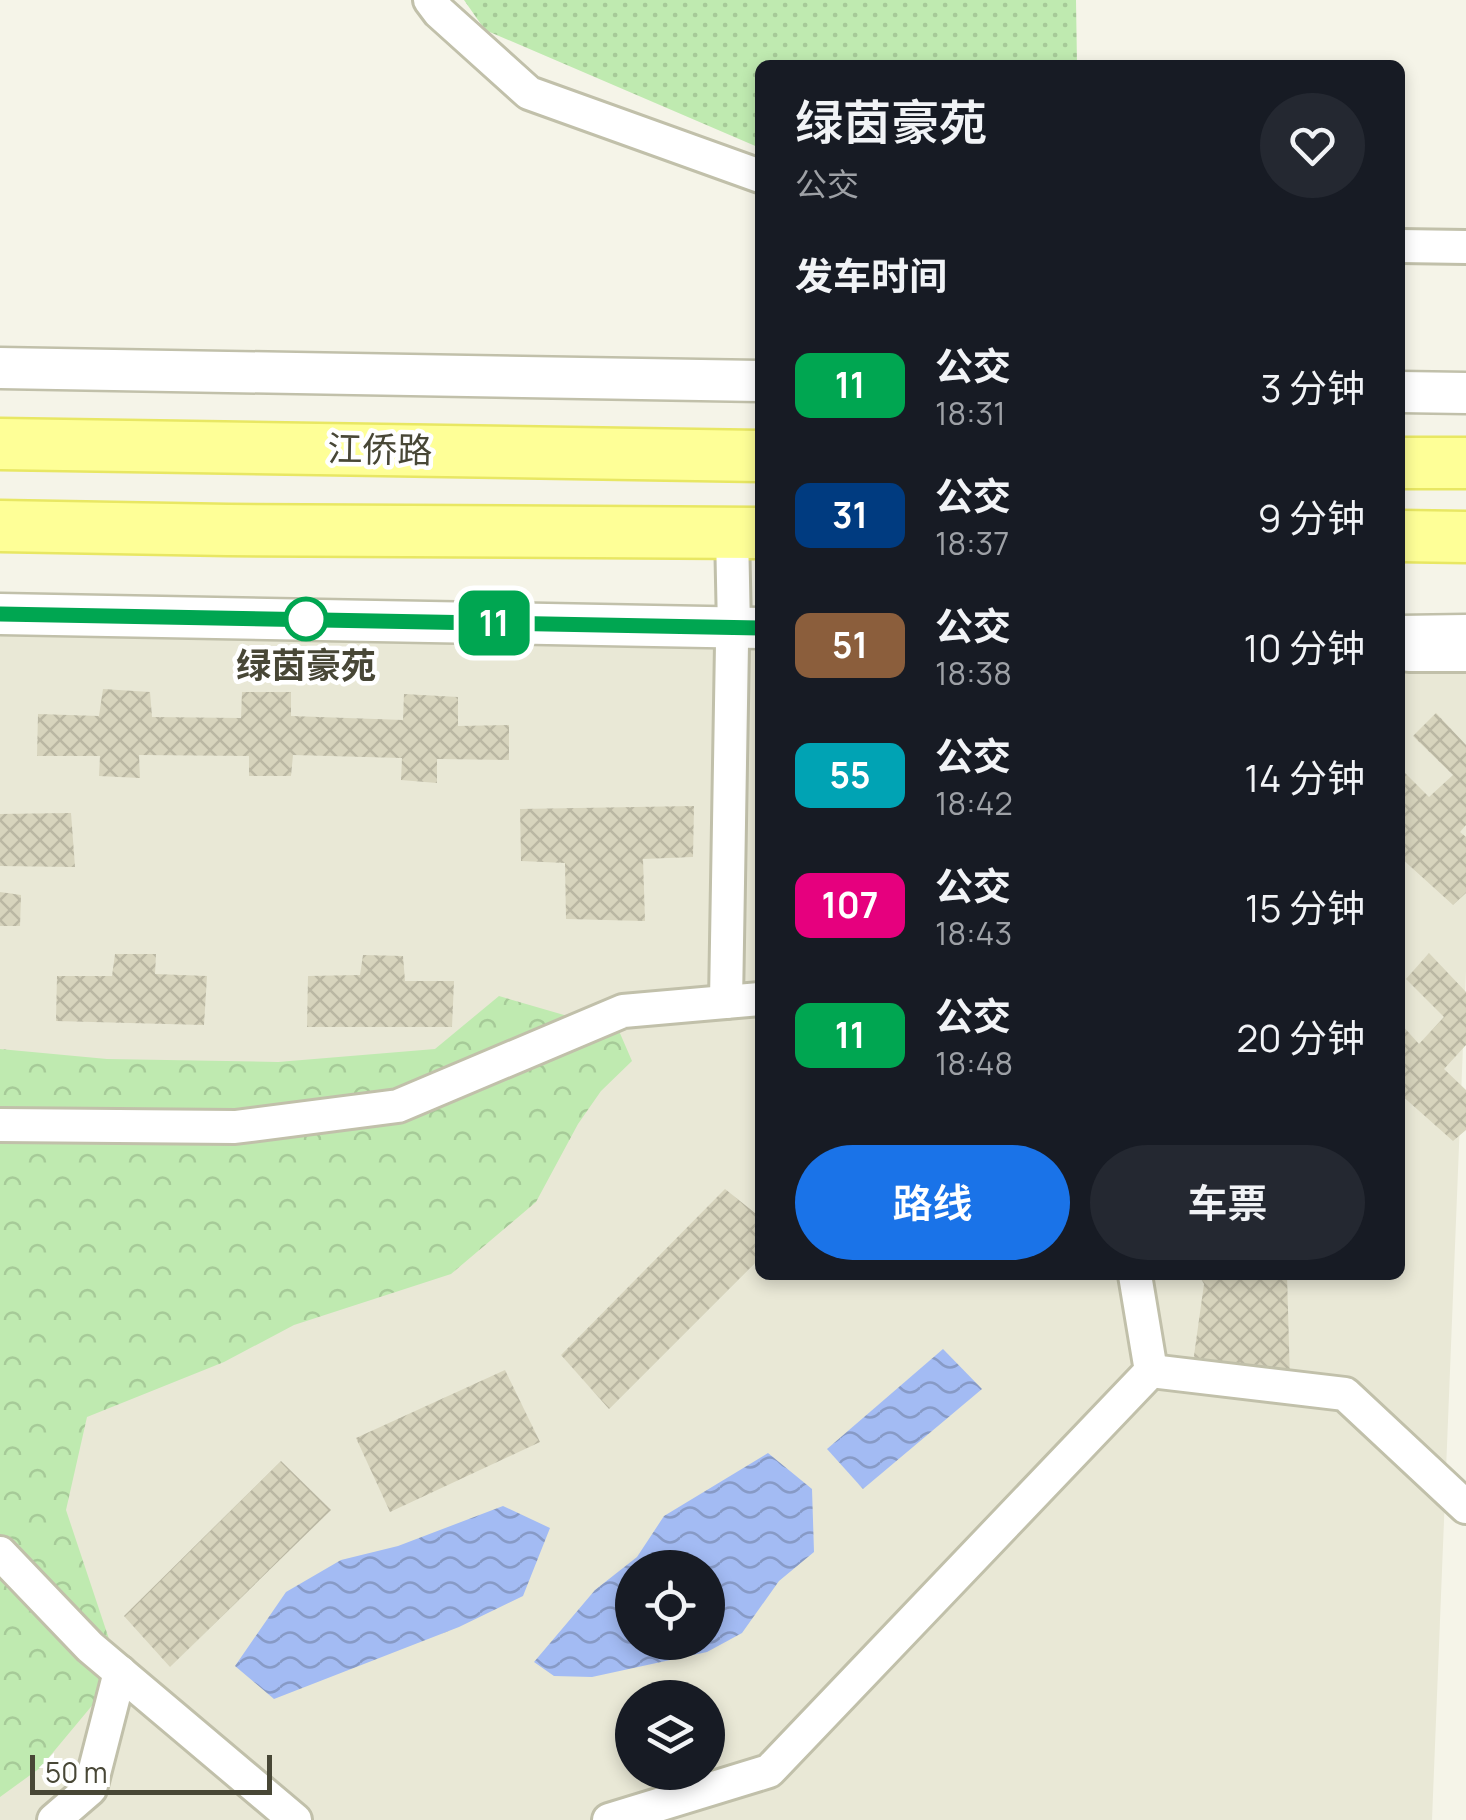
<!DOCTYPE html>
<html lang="zh">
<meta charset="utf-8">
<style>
body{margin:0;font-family:Manrope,"Noto Sans SC",sans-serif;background:#242831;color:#f1f3f6;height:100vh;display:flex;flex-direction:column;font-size:38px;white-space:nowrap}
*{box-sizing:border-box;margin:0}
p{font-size:32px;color:#9ea1a6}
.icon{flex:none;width:55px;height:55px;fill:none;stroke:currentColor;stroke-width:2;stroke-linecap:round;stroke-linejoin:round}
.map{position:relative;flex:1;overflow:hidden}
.details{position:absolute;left:755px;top:60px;width:650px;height:1220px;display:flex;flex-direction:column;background:#171b24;border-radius:15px;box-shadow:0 5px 15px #0003}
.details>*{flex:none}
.badge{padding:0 20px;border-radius:15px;font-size:35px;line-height:65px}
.controls{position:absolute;left:615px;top:1550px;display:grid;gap:20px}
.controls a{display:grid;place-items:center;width:110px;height:110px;border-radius:50%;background:#171b24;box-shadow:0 5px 15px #0003;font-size:50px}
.scale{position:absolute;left:30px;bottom:25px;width:242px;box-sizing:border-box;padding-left:10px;border:5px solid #484736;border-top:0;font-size:28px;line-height:35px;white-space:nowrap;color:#484736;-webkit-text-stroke:8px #fff;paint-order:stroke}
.map>.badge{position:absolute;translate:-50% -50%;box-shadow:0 0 0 5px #fff}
h2{padding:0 40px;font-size:38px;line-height:90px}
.round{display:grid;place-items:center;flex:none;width:105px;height:105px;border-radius:52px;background:#242831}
.summary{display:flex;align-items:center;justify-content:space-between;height:170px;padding:0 40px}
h1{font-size:48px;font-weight:600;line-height:75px}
.button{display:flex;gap:20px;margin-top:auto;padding:20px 40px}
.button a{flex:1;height:115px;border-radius:60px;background:#1a73e8;color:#fff;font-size:40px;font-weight:600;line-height:115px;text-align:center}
.button a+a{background:#242831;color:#f1f3f6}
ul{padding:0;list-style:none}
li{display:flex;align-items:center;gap:30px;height:130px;padding:0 40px}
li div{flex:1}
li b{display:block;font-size:38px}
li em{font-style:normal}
li .badge{min-width:110px;font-weight:700;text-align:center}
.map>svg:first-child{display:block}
</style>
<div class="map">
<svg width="1466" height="1820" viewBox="0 0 1466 1820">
<defs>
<pattern id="grass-dots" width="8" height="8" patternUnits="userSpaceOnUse" patternTransform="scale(2.5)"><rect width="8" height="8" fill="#bfeab0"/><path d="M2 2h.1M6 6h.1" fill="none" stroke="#a6ca98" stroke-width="1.8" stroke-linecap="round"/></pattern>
<pattern id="park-crowns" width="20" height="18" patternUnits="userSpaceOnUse" patternTransform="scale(2.5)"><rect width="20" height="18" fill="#bfeab0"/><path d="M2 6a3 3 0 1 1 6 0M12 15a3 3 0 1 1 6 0" fill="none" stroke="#a6ca98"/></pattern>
<pattern id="water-waves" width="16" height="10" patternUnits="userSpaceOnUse" patternTransform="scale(2.5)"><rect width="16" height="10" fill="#a3bbf3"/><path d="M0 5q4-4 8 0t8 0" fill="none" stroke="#879ac6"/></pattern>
<pattern id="building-cross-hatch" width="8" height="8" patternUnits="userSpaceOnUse" patternTransform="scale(2.5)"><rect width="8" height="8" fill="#d7d4bd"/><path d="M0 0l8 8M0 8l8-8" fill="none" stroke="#bab7a3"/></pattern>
</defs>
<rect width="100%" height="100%" fill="#f5f4e8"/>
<path fill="#e9e8d6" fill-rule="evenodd" d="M0,599L760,613V1275H1400V625L1466,626V971L1432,1820H0ZM632,1568H708V1642H632ZM632,1698H708V1772H632Z"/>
<polygon fill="url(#grass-dots)" points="464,0 1076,0 1077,65 760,65 760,148 485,30"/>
<polygon fill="url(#park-crowns)" points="499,996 619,1031 632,1061 601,1091 578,1124 536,1202 451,1274 294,1325 224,1362 87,1417 66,1510 120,1672 40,1768 0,1797 0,1049 107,1059 278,1062 435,1049"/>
<g fill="url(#water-waves)" fill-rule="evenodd">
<polygon points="943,1349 982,1389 863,1489 827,1449"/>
<path d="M768,1453L812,1489L814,1552L779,1581L742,1633L707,1652L592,1677L554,1676L534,1662L595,1590L637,1557L664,1516ZM632,1568H708V1642H632Z"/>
<polygon points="503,1506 550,1528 523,1596 459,1627 274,1699 235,1666 286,1592 341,1560 398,1546"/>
</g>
<g fill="url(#building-cross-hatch)">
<polygon points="103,689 150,692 152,717 241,718 242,692 291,692 291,716 403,720 404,694 458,697 458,726 509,725 509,760 437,759 437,783 401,780 402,758 293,755 291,776 249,776 249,756 139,755 140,778 99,776 100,756 37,756 38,714 99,716"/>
<polygon points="1436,713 1466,745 1466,825 1460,832 1466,837 1466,893 1453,905 1400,857 1400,768 1429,797 1453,775 1413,736"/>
<polygon points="694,806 693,857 643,859 645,921 566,919 565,863 521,861 520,809"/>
<polygon points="71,813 75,867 0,866 0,814"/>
<polygon points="0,892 21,895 20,926 0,926"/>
<polygon points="1429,953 1466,992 1466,1045 1444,1069 1466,1090 1466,1130 1453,1141 1400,1094 1400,1023 1419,1044 1444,1017 1406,979"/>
<polygon points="115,954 156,954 155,974 207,976 204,1025 56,1021 57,976 112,976"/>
<polygon points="363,955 403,956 405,981 454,981 452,1027 307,1027 308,976 360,975"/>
<polygon points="725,1189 760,1217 760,1258 609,1409 561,1355"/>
<polygon points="1199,1275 1287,1275 1290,1380 1192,1370 1204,1284"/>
<polygon points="505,1370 540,1442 390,1512 356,1438"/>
<polygon points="281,1461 331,1510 170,1667 124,1616"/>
</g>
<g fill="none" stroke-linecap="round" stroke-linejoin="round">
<defs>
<g id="minor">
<polyline points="430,0 439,12 529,93 760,176"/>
<polyline points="1400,246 1466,247"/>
<polyline points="1409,655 1466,655"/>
<polyline points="726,1002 732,644 734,628 732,533"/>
<polyline points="0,1125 235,1127 398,1106 623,1011 760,999"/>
<polyline points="1151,1371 1345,1394 1466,1507"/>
<polyline points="0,1553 90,1647 295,1820"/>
<polyline points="54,1820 90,1789 120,1672"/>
<polyline points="609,1820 769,1771 1151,1371 1135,1275"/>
</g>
<g id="tertiary">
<polyline points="0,368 760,381"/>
<polyline points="1400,392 1466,393"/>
<polyline points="0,614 760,628"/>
<polyline points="1400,636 1466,635"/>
</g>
<g id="primary">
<polyline points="0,444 760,456"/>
<polyline points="1400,463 1466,463"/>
<polyline points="0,526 228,530 760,533"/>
<polyline points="1400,536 1466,537"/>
</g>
</defs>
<use href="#minor" stroke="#c1c0aa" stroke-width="38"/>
<use href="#tertiary" stroke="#c1c0aa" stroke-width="45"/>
<use href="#primary" stroke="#e8e763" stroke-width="55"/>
<use href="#minor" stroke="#fff" stroke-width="32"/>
<use href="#tertiary" stroke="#fff" stroke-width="40"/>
<use href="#primary" stroke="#feff97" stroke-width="50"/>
</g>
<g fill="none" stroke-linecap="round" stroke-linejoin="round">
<defs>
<polyline id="line" points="0,614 760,628"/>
</defs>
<use href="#line" stroke="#fff" stroke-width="22"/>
<use href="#line" stroke="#00a651" stroke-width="15"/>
</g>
<circle fill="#fff" stroke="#00a651" stroke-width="5" cx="306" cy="619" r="20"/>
<g text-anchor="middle" stroke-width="9" stroke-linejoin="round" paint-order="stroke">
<g font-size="35" fill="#484736" stroke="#fff">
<text transform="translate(380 450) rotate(1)" y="12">江侨路</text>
</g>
<g font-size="35" font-weight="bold" fill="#484736" stroke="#fff">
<text x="306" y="678">绿茵豪苑</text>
</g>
</g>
</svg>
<div class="controls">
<a><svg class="icon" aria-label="locate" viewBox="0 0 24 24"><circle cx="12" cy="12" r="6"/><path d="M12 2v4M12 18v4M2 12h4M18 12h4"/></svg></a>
<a><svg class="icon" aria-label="layers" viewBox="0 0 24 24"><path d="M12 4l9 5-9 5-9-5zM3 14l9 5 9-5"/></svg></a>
</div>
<div class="scale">50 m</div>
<b class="badge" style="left:494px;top:623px;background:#00a651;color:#fff">11</b>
<section class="details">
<div class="summary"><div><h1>绿茵豪苑</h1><p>公交</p></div><a class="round"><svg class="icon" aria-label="heart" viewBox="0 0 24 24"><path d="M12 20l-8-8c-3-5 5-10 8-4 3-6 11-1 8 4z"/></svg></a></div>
<h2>发车时间</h2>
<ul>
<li><span class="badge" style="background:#00a651;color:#fff">11</span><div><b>公交</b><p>18:31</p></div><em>3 分钟</em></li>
<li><span class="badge" style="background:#003b80;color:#fff">31</span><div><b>公交</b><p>18:37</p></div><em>9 分钟</em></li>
<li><span class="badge" style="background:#8b5e3c;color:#fff">51</span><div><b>公交</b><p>18:38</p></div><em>10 分钟</em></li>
<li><span class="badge" style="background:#00a3b4;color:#fff">55</span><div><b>公交</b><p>18:42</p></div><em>14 分钟</em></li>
<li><span class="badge" style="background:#e6007e;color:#fff">107</span><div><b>公交</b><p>18:43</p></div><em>15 分钟</em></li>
<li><span class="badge" style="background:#00a651;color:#fff">11</span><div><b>公交</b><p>18:48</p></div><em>20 分钟</em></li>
</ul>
<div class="button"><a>路线</a><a>车票</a></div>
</section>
</div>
